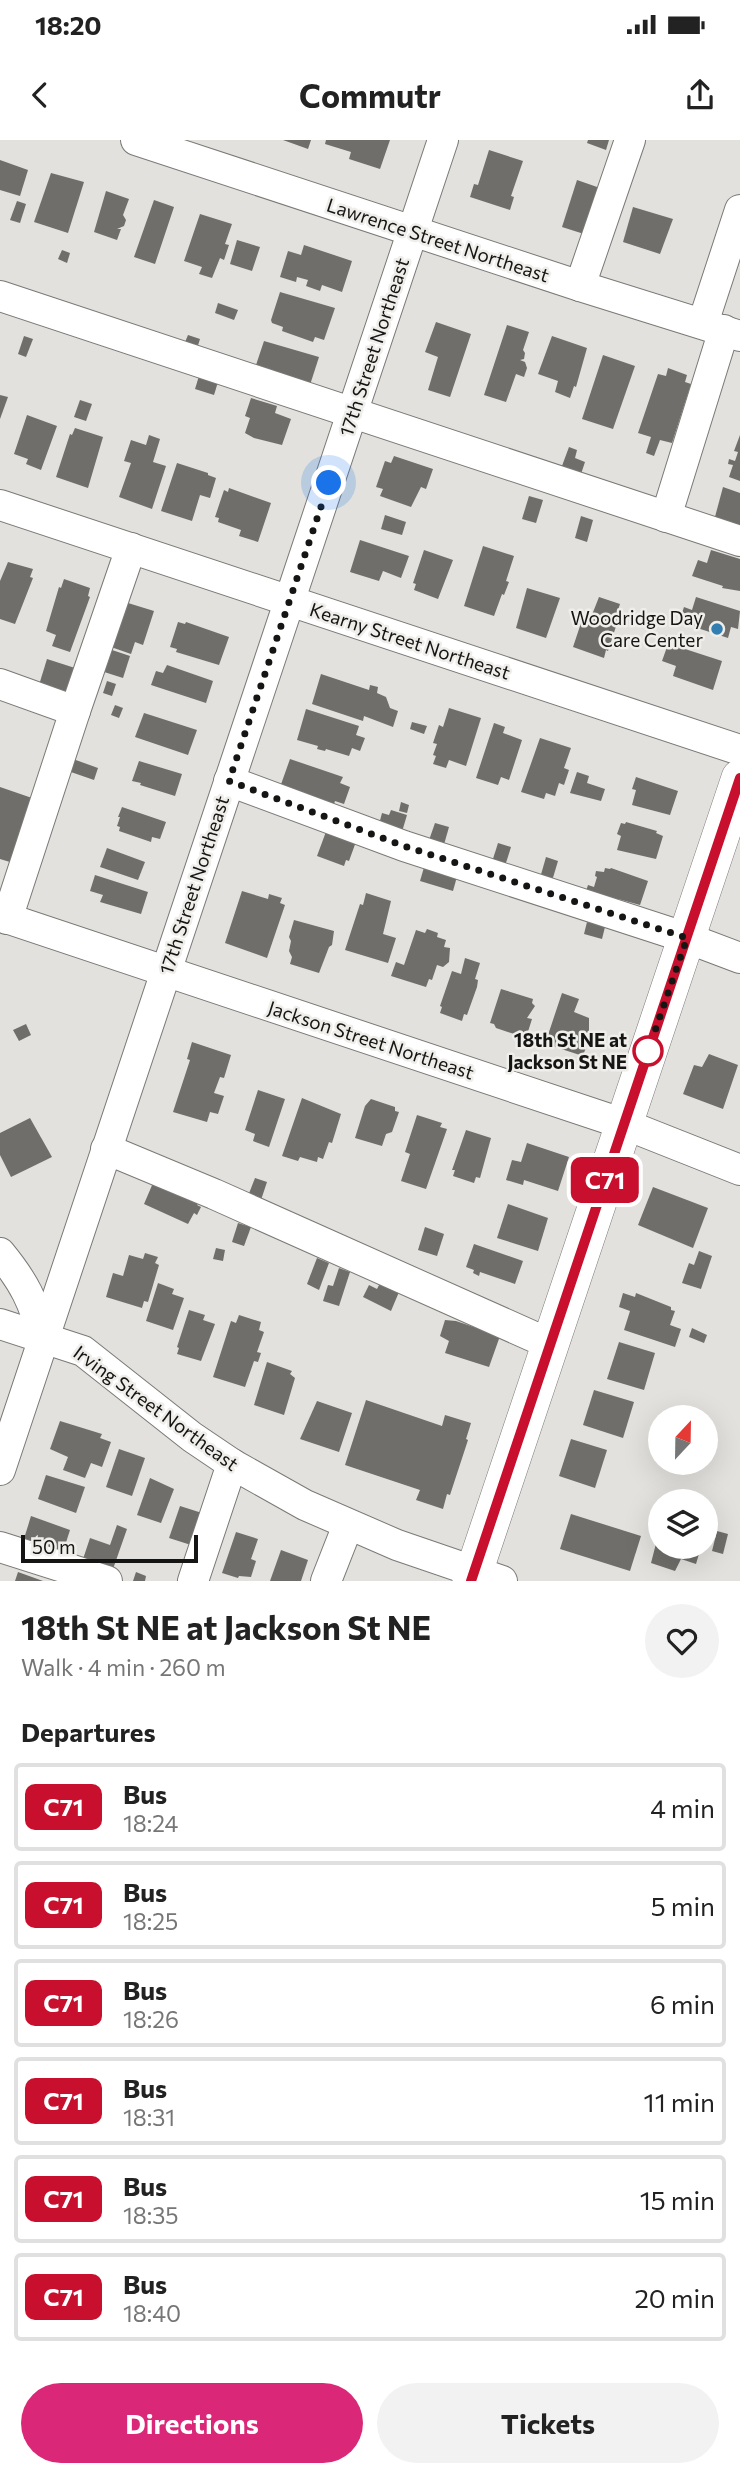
<!DOCTYPE html>
<meta charset="utf-8">
<style>
body{margin:0;font-family:Commissioner,sans-serif;background:#f2f2f2;color:#222;height:100vh;display:flex;flex-direction:column;font-size:26px;white-space:nowrap}
*{box-sizing:border-box;margin:0}
p{font-size:23px;color:#767676}
.icon{flex:none;width:38px;height:38px;fill:none;stroke:currentColor;stroke-width:2;stroke-linecap:round;stroke-linejoin:round}
.map{position:relative;height:1441px;overflow:hidden}
.side{display:flex;flex-direction:column;background:#fff;flex:1}
.side>*{flex:none}
.badge{padding:0 14px;border-radius:10px;font-size:24px;line-height:46px}
.needle{width:46px;rotate:22deg}
.fabs{position:absolute;left:648px;top:1265px;display:grid;gap:14px}
.fabs a{display:grid;place-items:center;width:70px;height:70px;border-radius:50%;background:#fff;box-shadow:0 7px 28px #0002;font-size:35px}
.scale{position:absolute;left:21px;bottom:18px;width:177px;box-sizing:border-box;padding-left:7px;border:4px solid #151514;border-top:0;font-size:19px;line-height:24px;white-space:nowrap;color:#151514;-webkit-text-stroke:5px #efeeea;paint-order:stroke}
.you{position:absolute;width:35px;height:35px;margin:-18px;border:5px solid #fff;border-radius:50%;background:#1a73e8;box-shadow:0 0 0 10px #1a73e833}
.map>.badge{position:absolute;translate:-50% -50%;box-shadow:0 0 0 4px #fff}
h2{padding:0 21px;font-size:26px;line-height:63px}
.round{display:grid;place-items:center;flex:none;width:74px;height:74px;border-radius:37px;background:#f2f2f2}
.overview{display:flex;align-items:center;justify-content:space-between;height:119px;padding:0 21px}
h1{font-size:33px;font-weight:700;line-height:52px}
.cta{display:flex;gap:14px;margin-top:auto;padding:14px 21px}
.cta a{flex:1;height:80px;border-radius:42px;background:#db2777;color:#fff;font-size:28px;font-weight:700;line-height:80px;text-align:center}
.cta a+a{background:#f2f2f2;color:#222}
ul{padding:0;list-style:none}
li{display:flex;align-items:center;gap:21px;height:88px;margin:0 14px 10px;padding:0 7px;border:4px solid #e0e0e0;border-radius:7px}
li div{flex:1}
li b{display:block;font-size:26px}
li em{font-style:normal}
li .badge{min-width:77px;font-weight:700;text-align:center}
.status{display:flex;justify-content:space-between;align-items:center;height:49px;padding:0 35px;background:#fff;direction:ltr}
.status svg{height:19px;fill:currentColor}
header{display:flex;justify-content:space-between;align-items:center;height:91px;padding:0 21px;background:#fff;font-size:32px;font-weight:700}
.map>svg:first-child{display:block}
</style>
<div class="status"><b>18:20</b><svg viewBox="0 0 49 12"><path d="M0 12V9h3v3zM5 12V6h3v6zM10 12V3h3v9zM15 12V0h3v12zM26 1h20v11H26zM47 4h2v5h-2z"/></svg></div>
<header><svg class="icon" aria-label="back" viewBox="0 0 24 24"><path d="M15 5l-7 7 7 7"/></svg>Commutr<svg class="icon" aria-label="share" viewBox="0 0 24 24"><path d="M12 15V3M7 8l5-5 5 5M5 13v7h14v-7"/></svg></header>
<div class="map">
<svg width="740" height="1441" viewBox="0 0 740 1441">
<rect width="100%" height="100%" fill="#e2e1dd"/>
<g fill="#6f6e6b">
<polygon points="283,0 311,0 308,9"/>
<polygon points="326,0 390,0 380,29 349,19 351,12 325,4"/>
<polygon points="588,0 609,0 606,10 587,3"/>
<polygon points="489,10 523,21 511,56 514,57 510,70 470,57 474,44 478,45"/>
<polygon points="0,20 28,30 20,56 0,50"/>
<polygon points="51,33 84,42 68,93 34,82"/>
<polygon points="577,40 600,48 584,94 562,87"/>
<polygon points="106,51 129,59 123,75 126,80 124,86 117,89 121,89 117,100 94,92"/>
<polygon points="154,60 174,67 155,124 134,117"/>
<polygon points="17,61 26,64 20,83 10,80"/>
<polygon points="633,67 673,79 660,114 623,102"/>
<polygon points="200,74 232,84 225,104 229,105 224,120 220,118 212,138 199,134 202,127 184,121"/>
<polygon points="237,100 260,107 252,131 230,124"/>
<polygon points="304,105 352,121 342,152 322,145 320,151 306,146 308,140 297,137 296,142 280,137 288,111 301,115"/>
<polygon points="62,110 70,113 67,123 58,119"/>
<polygon points="280,152 335,168 324,200 315,197 313,202 282,191 283,187 272,183 271,180"/>
<polygon points="218,163 238,170 234,180 215,173"/>
<polygon points="436,182 471,194 450,257 428,250 438,217 425,212"/>
<polygon points="507,185 529,192 523,210 525,213 524,219 520,220 525,222 527,228 524,237 516,234 506,262 484,255"/>
<polygon points="188,195 200,199 196,212 183,207"/>
<polygon points="24,196 33,199 26,217 18,214"/>
<polygon points="552,196 587,208 576,247 574,246 570,258 555,252 558,241 538,234"/>
<polygon points="264,201 319,217 309,248 255,228"/>
<polygon points="603,215 635,226 613,289 582,279"/>
<polygon points="668,228 687,235 685,242 691,244 672,303 660,300 654,316 646,313 651,297 638,293 658,234 666,236"/>
<polygon points="199,236 218,242 214,255 195,249"/>
<polygon points="0,255 8,257 0,279"/>
<polygon points="251,258 277,266 275,273 291,279 282,305 254,298 245,293 250,278 245,276"/>
<polygon points="80,260 92,264 86,281 74,277"/>
<polygon points="27,275 57,286 41,330 26,324 28,319 14,314"/>
<polygon points="75,288 103,297 88,348 56,337 70,294 72,295"/>
<polygon points="149,295 160,299 153,322 166,326 152,369 119,357 131,323 124,321 131,300 146,305"/>
<polygon points="740,295 740,341 729,337 733,325 728,324 729,319 735,321 738,312 734,311"/>
<polygon points="569,307 577,310 575,318 585,322 579,340 559,334"/>
<polygon points="394,316 433,329 426,349 421,347 411,367 380,356 383,349 376,347 385,321 391,323"/>
<polygon points="177,323 208,333 208,335 216,338 210,358 200,355 192,381 161,371"/>
<polygon points="723,347 740,353 740,398 712,388"/>
<polygon points="229,348 271,363 258,402 239,396 241,390 218,382 219,378 215,377 224,350 228,352"/>
<polygon points="529,356 543,360 536,383 522,379"/>
<polygon points="385,375 406,382 402,395 381,389"/>
<polygon points="581,376 593,380 587,402 575,398"/>
<polygon points="360,400 409,416 401,438 383,431 379,441 350,432"/>
<polygon points="483,406 514,416 506,441 509,442 504,455 502,454 494,476 464,466"/>
<polygon points="424,410 453,420 438,459 414,450 416,444 413,443"/>
<polygon points="711,410 740,419 740,451 722,448 723,446 692,436 698,420 707,423"/>
<polygon points="8,422 33,429 30,437 33,438 15,484 0,479 0,441"/>
<polygon points="64,439 90,448 88,456 90,457 70,512 52,506 56,495 46,491 59,447 61,448"/>
<polygon points="527,448 560,458 546,498 516,488"/>
<polygon points="599,457 620,464 617,473 620,474 608,511 606,510 604,518 573,507 581,483 588,485"/>
<polygon points="696,457 740,471 738,489 731,487 728,498 679,482 684,467 692,470"/>
<polygon points="128,463 154,471 143,505 135,502 131,514 111,507"/>
<polygon points="178,482 185,484 186,482 229,497 219,525 176,512 177,509 170,507"/>
<polygon points="666,495 685,501 682,508 722,521 713,550 673,536 676,526 662,521 667,507 662,506"/>
<polygon points="109,509 130,516 123,538 101,531"/>
<polygon points="47,519 75,528 67,554 39,545"/>
<polygon points="167,525 213,541 206,563 151,545 156,531 163,533"/>
<polygon points="321,534 369,550 370,545 378,547 377,553 386,557 390,568 398,571 393,587 364,576 363,581 312,564"/>
<polygon points="107,541 116,544 112,556 103,553"/>
<polygon points="115,565 123,568 119,578 111,575"/>
<polygon points="449,568 481,578 466,626 449,620 446,628 433,624 436,616 433,615 437,604 433,603 439,585 443,587"/>
<polygon points="306,569 359,586 356,595 365,598 360,611 352,608 349,616 326,609 325,611 317,609 318,606 297,600"/>
<polygon points="144,573 197,590 188,615 135,597"/>
<polygon points="412,582 427,586 424,594 410,589"/>
<polygon points="494,583 505,587 503,593 522,600 509,640 501,637 498,645 476,638"/>
<polygon points="540,598 571,608 564,628 569,630 564,645 559,643 555,656 546,653 544,659 521,652"/>
<polygon points="73,619 98,628 94,640 68,631"/>
<polygon points="290,619 343,637 340,643 350,647 344,664 335,661 333,667 279,650"/>
<polygon points="139,621 182,634 175,656 140,645 141,643 132,641"/>
<polygon points="577,632 589,636 587,643 605,649 601,661 570,653"/>
<polygon points="636,637 678,651 670,675 632,665 636,650 632,649"/>
<polygon points="0,647 32,658 10,722 0,719"/>
<polygon points="401,662 409,665 407,673 399,671"/>
<polygon points="122,667 166,682 160,699 152,697 151,702 119,691 120,687 117,686 120,677 118,677"/>
<polygon points="391,670 407,675 401,695 378,688 382,673 389,675"/>
<polygon points="626,682 657,691 656,693 663,696 656,719 617,710 621,696 617,694 621,683 625,684"/>
<polygon points="435,683 449,687 443,708 428,703"/>
<polygon points="327,689 357,699 349,721 346,720 344,726 317,716"/>
<polygon points="498,703 511,707 505,726 492,722"/>
<polygon points="107,708 145,722 138,740 100,727"/>
<polygon points="546,717 558,721 552,741 540,738"/>
<polygon points="425,724 458,733 453,751 420,741"/>
<polygon points="605,728 610,729 611,728 648,741 640,765 618,759 617,761 584,757 588,745 594,747 597,737 595,736 596,731 604,732"/>
<polygon points="95,735 148,752 141,774 100,762 103,755 90,751"/>
<polygon points="242,751 268,759 269,754 282,758 280,763 285,765 267,818 225,803"/>
<polygon points="366,753 391,761 383,794 396,798 388,823 345,810 360,764 363,765"/>
<polygon points="294,780 334,791 332,805 329,807 319,833 290,824 292,817 289,811 291,801 289,797"/>
<polygon points="587,782 605,787 602,799 584,794"/>
<polygon points="427,789 438,793 437,797 446,800 444,807 450,808 449,822 443,827 437,825 432,840 429,839 426,847 391,836 396,822 404,825 416,790 425,793"/>
<polygon points="465,818 480,823 475,839 478,840 477,847 467,875 464,874 462,881 440,873 442,867 440,866 452,831 461,834"/>
<polygon points="501,849 533,859 532,863 535,866 527,878 532,879 526,898 496,888 494,884 490,883"/>
<polygon points="562,853 579,859 574,872 589,878 589,898 583,916 552,906 546,901"/>
<polygon points="26,884 31,895 19,901 13,890"/>
<polygon points="192,902 231,915 224,938 220,937 214,953 224,956 218,974 210,972 207,982 173,972 190,920 187,919"/>
<polygon points="709,914 738,925 723,969 683,954 694,925 702,927"/>
<polygon points="258,950 285,959 269,1007 253,1001 255,994 245,990"/>
<polygon points="302,958 341,974 332,1003 329,1002 323,1019 318,1017 317,1022 300,1017 298,1021 282,1016"/>
<polygon points="371,959 395,967 395,971 399,972 392,992 386,994 382,1006 355,998 365,966"/>
<polygon points="417,975 442,983 440,987 447,989 426,1049 401,1041 410,1014 405,1012"/>
<polygon points="30,978 52,1017 11,1037 0,1015 0,993"/>
<polygon points="466,990 491,998 480,1038 476,1037 474,1043 453,1036 455,1030 452,1030"/>
<polygon points="527,1003 569,1017 558,1051 524,1040 523,1045 506,1040 512,1020 521,1022"/>
<polygon points="255,1038 267,1042 261,1060 248,1056"/>
<polygon points="153,1043 199,1062 197,1065 201,1067 197,1075 194,1073 188,1084 144,1064"/>
<polygon points="653,1047 708,1068 693,1108 638,1085"/>
<polygon points="508,1064 548,1078 538,1111 497,1098"/>
<polygon points="238,1083 251,1087 244,1106 232,1102"/>
<polygon points="425,1087 444,1094 437,1116 418,1110"/>
<polygon points="474,1104 523,1121 515,1144 480,1132 479,1136 473,1133 474,1130 466,1127"/>
<polygon points="216,1108 225,1110 223,1121 213,1119"/>
<polygon points="699,1111 712,1116 701,1149 682,1143 689,1123 694,1125"/>
<polygon points="145,1113 158,1117 155,1123 159,1125 148,1162 144,1161 142,1168 106,1157 113,1133 123,1136 129,1115 143,1119"/>
<polygon points="317,1118 329,1123 319,1150 307,1144"/>
<polygon points="339,1128 350,1132 339,1166 323,1161 328,1145 333,1146"/>
<polygon points="158,1143 174,1149 172,1154 184,1158 173,1190 146,1181"/>
<polygon points="380,1143 399,1152 391,1171 363,1157 369,1145 377,1149"/>
<polygon points="623,1153 635,1157 636,1153 671,1167 671,1170 675,1171 670,1185 681,1189 675,1207 624,1190 630,1171 619,1167"/>
<polygon points="189,1170 205,1175 203,1180 215,1184 201,1221 177,1214 179,1208 177,1207"/>
<polygon points="239,1175 261,1182 259,1190 264,1192 257,1212 261,1213 258,1222 254,1221 245,1247 213,1237 231,1181 236,1183"/>
<polygon points="445,1180 456,1181 500,1196 489,1227 445,1213 449,1201 440,1196"/>
<polygon points="692,1188 707,1195 704,1203 689,1197"/>
<polygon points="619,1202 655,1213 644,1250 607,1239"/>
<polygon points="267,1222 292,1231 290,1234 295,1238 284,1275 254,1265"/>
<polygon points="594,1250 634,1262 623,1298 583,1285"/>
<polygon points="366,1260 442,1286 445,1275 471,1283 466,1299 468,1300 450,1355 447,1354 443,1369 416,1360 420,1350 345,1325"/>
<polygon points="317,1261 352,1273 339,1312 300,1299"/>
<polygon points="60,1281 102,1294 100,1298 111,1302 102,1327 91,1323 85,1338 63,1330 68,1317 50,1309"/>
<polygon points="571,1299 607,1310 595,1348 559,1336"/>
<polygon points="119,1309 145,1318 132,1356 106,1347"/>
<polygon points="46,1335 85,1347 76,1373 38,1359"/>
<polygon points="150,1338 174,1349 161,1383 137,1375"/>
<polygon points="180,1366 202,1373 191,1405 169,1398"/>
<polygon points="571,1374 641,1396 630,1431 560,1409"/>
<polygon points="31,1376 70,1390 62,1415 23,1402"/>
<polygon points="117,1385 127,1389 113,1429 83,1419 90,1398 110,1405"/>
<polygon points="717,1391 728,1394 723,1414 712,1411"/>
<polygon points="236,1392 258,1399 251,1419 256,1421 251,1437 239,1436 238,1438 222,1433"/>
<polygon points="659,1392 660,1407 701,1407 696,1424 681,1419 675,1431 651,1423"/>
<polygon points="281,1410 308,1420 301,1441 270,1441"/>
<polygon points="18,1432 43,1441 15,1441"/>
<polygon points="136,1432 146,1436 145,1441 133,1441"/>
</g>
<g fill="none" stroke-linecap="round" stroke-linejoin="round">
<defs>
<g id="minor">
<polyline points="136,0 580,146 740,196"/>
<polyline points="580,146 630,0"/>
<polyline points="0,156 740,401"/>
<polyline points="703,183 740,70"/>
<polyline points="0,365 740,610"/>
<polyline points="666,377 724,190"/>
<polyline points="0,544 75,571 7,779"/>
<polyline points="75,571 131,408"/>
<polyline points="229,641 404,706 687,798 740,818"/>
<polyline points="0,776 624,984 740,1030"/>
<polyline points="106,1009 214,1054 550,1204"/>
<path d="M0,1113C24,1142 34,1162 43,1198"/>
<polyline points="0,1184 83,1211 192,1297 232,1324 305,1365 397,1405 502,1441"/>
<polyline points="0,1330 443,0"/>
<polyline points="0,1407 107,1441"/>
<polyline points="193,1441 232,1324"/>
<polyline points="326,1441 348,1385"/>
</g>
<polyline id="major" points="471,1441 740,638"/>
</defs>
<use href="#minor" stroke="#7a7976" stroke-width="32"/>
<use href="#major" stroke="#7a7976" stroke-width="38"/>
<use href="#minor" stroke="#fff" stroke-width="30"/>
<use href="#major" stroke="#fff" stroke-width="37"/>
</g>
<g fill="none" stroke-linecap="round" stroke-linejoin="round">
<defs>
<polyline id="line" points="471,1441 740,638"/>
</defs>
<use href="#line" stroke="#fff" stroke-width="16"/>
<use href="#line" stroke="#c8102e" stroke-width="10"/>
<polyline stroke="#151514" stroke-width="7" stroke-dasharray="0 12.6" points="329,343 229,641 404,706 687,798 648,911"/>
</g>
<circle fill="#327eb1" stroke="#efeeea" stroke-width="2.5" cx="717" cy="489" r="7"/>
<circle fill="#fff" stroke="#c8102e" stroke-width="3.5" cx="648" cy="911" r="14"/>
<g text-anchor="middle" stroke-width="5" stroke-linejoin="round" paint-order="stroke">
<g font-size="19" fill="#151514" stroke="#efeeea">
<text transform="translate(438 100) rotate(18)" y="7">Lawrence Street Northeast</text>
<text transform="translate(374 207) rotate(-72)" y="7">17th Street Northeast</text>
<text transform="translate(410 501) rotate(18)" y="7">Kearny Street Northeast</text>
<text transform="translate(194 745) rotate(-72)" y="7">17th Street Northeast</text>
<text transform="translate(371 900) rotate(18)" y="7">Jackson Street Northeast</text>
<text transform="translate(156 1268) rotate(36)" y="7">Irving Street Northeast</text>
</g>
<g font-size="19" fill="#151514" stroke="#efeeea" text-anchor="end">
<text x="703" y="485">Woodridge Day<tspan x="703" dy="22">Care Center</tspan></text>
</g>
<g font-size="19" font-weight="bold" fill="#151514" stroke="#efeeea" text-anchor="end">
<text x="627" y="907">18th St NE at<tspan x="627" dy="22">Jackson St NE</tspan></text>
</g>
</g>
</svg>
<div class="fabs">
<a><svg class="needle" viewBox="-14 -14 28 28"><path d="M0-13l5 13h-10z" fill="#e53935"/><path d="M0 13l5-13h-10z" fill="#767676"/></svg></a>
<a><svg class="icon" aria-label="layers" viewBox="0 0 24 24"><path d="M12 4l9 5-9 5-9-5zM3 14l9 5 9-5"/></svg></a>
</div>
<div class="scale">50 m</div>
<div class="you" style="left:329px;top:343px"></div>
<b class="badge" style="left:605px;top:1040px;background:#c8102e;color:#fff">C71</b>
</div>
<section class="side">
<div class="overview"><div><h1>18th St NE at Jackson St NE</h1><p>Walk · 4 min · 260 m</p></div><a class="round"><svg class="icon" aria-label="heart" viewBox="0 0 24 24"><path d="M12 20l-8-8c-3-5 5-10 8-4 3-6 11-1 8 4z"/></svg></a></div>
<h2>Departures</h2>
<ul>
<li><span class="badge" style="background:#c8102e;color:#fff">C71</span><div><b>Bus</b><p>18:24</p></div><em>4 min</em></li>
<li><span class="badge" style="background:#c8102e;color:#fff">C71</span><div><b>Bus</b><p>18:25</p></div><em>5 min</em></li>
<li><span class="badge" style="background:#c8102e;color:#fff">C71</span><div><b>Bus</b><p>18:26</p></div><em>6 min</em></li>
<li><span class="badge" style="background:#c8102e;color:#fff">C71</span><div><b>Bus</b><p>18:31</p></div><em>11 min</em></li>
<li><span class="badge" style="background:#c8102e;color:#fff">C71</span><div><b>Bus</b><p>18:35</p></div><em>15 min</em></li>
<li><span class="badge" style="background:#c8102e;color:#fff">C71</span><div><b>Bus</b><p>18:40</p></div><em>20 min</em></li>
</ul>
<div class="cta"><a>Directions</a><a>Tickets</a></div>
</section>
